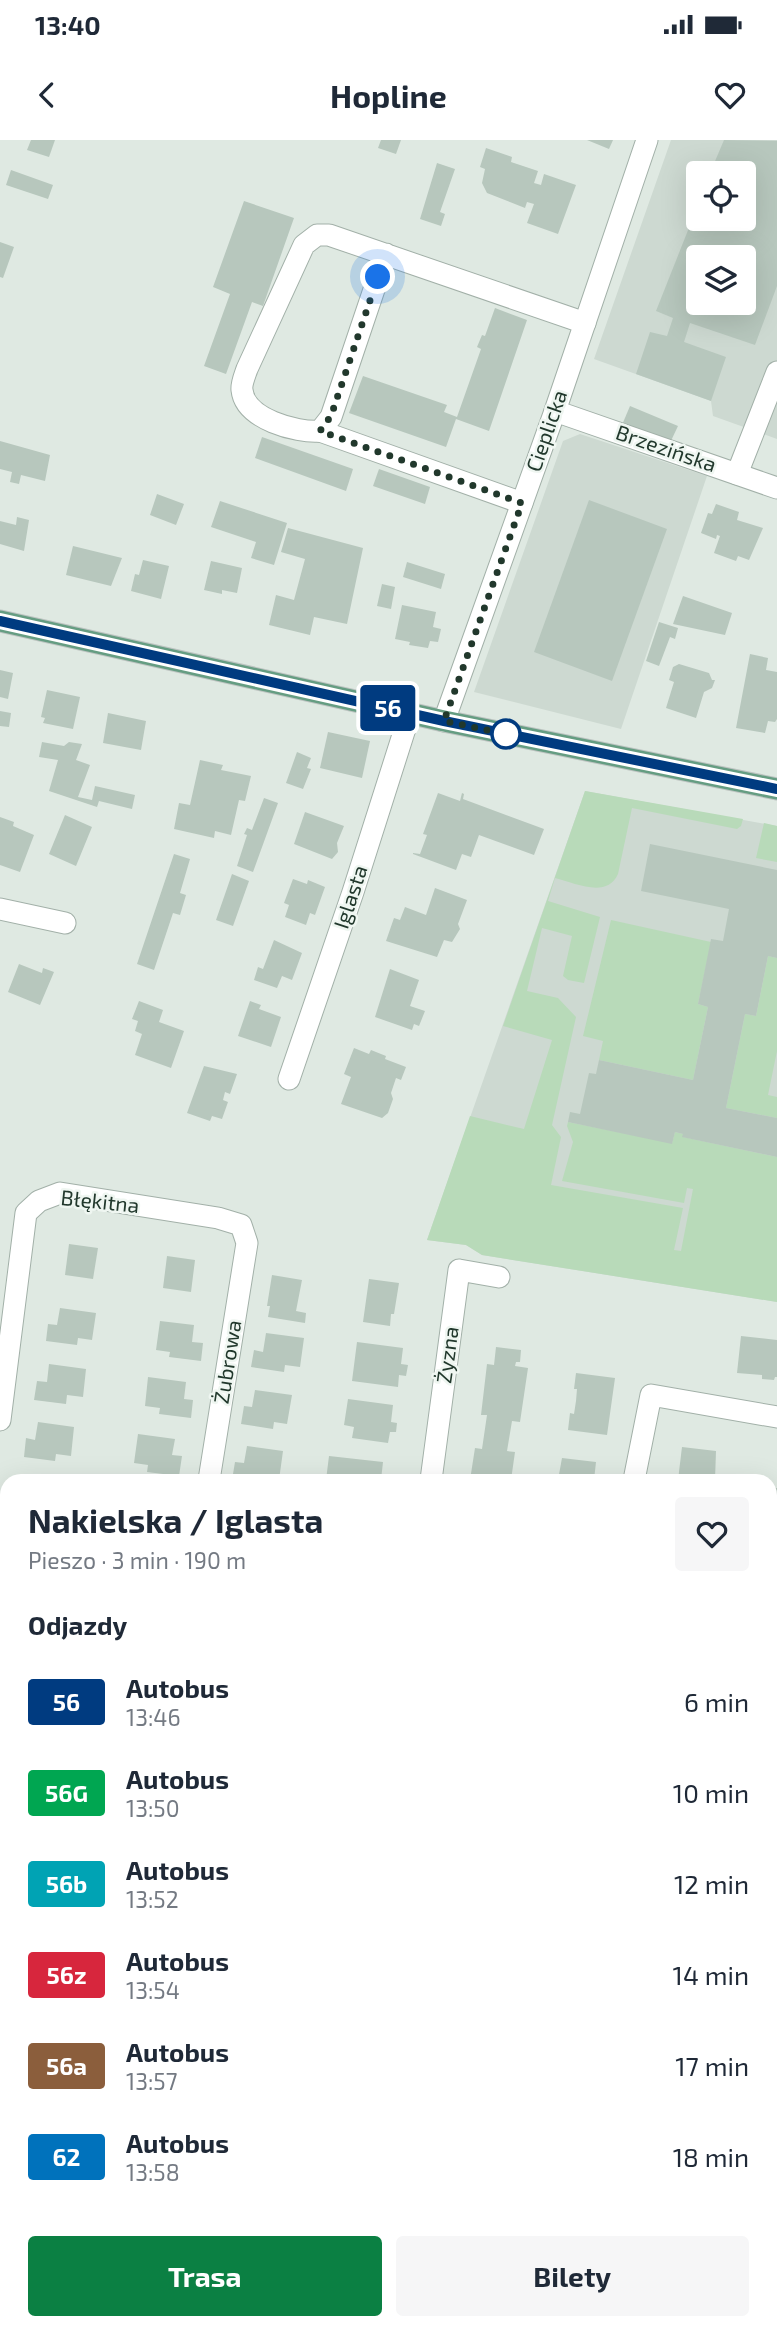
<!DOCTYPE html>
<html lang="pl">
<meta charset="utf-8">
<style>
body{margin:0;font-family:"Exo 2",sans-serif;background:#f6f6f7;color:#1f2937;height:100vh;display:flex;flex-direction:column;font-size:26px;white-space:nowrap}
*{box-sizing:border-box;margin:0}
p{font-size:23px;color:#747a83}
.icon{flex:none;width:38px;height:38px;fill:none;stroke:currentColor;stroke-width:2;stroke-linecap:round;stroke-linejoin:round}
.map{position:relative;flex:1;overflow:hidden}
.drawer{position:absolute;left:0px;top:1334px;width:777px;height:856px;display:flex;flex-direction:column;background:#fff;border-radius:21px 21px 0 0;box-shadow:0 7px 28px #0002}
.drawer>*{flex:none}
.badge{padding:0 14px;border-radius:5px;font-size:24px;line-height:46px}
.fabs{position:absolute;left:686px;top:21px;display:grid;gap:14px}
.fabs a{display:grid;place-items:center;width:70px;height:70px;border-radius:7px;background:#fff;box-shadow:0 7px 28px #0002;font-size:35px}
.you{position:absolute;width:35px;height:35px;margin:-18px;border:5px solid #fff;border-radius:50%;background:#1a73e8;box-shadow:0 0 0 10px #1a73e833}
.map>.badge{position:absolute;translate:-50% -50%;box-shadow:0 0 0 4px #fff}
h2{padding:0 28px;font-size:26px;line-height:63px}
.round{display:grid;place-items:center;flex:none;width:74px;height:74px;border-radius:7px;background:#f6f6f7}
.headline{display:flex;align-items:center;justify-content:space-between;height:119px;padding:0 28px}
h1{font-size:33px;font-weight:700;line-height:52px}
.button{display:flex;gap:14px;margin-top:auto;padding:14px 28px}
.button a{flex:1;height:80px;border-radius:7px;background:#0b8043;color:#fff;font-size:28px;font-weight:700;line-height:80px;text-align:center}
.button a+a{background:#f6f6f7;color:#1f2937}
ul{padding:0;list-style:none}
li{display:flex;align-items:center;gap:21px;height:91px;padding:0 28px}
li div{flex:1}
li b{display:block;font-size:26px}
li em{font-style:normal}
li .badge{min-width:77px;font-weight:700;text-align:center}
.status{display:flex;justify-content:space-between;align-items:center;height:49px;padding:0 35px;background:#fff;direction:ltr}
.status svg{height:19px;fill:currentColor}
header{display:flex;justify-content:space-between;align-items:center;height:91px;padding:0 28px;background:#fff;font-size:32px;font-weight:700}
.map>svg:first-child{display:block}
</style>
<div class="status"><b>13:40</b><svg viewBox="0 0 49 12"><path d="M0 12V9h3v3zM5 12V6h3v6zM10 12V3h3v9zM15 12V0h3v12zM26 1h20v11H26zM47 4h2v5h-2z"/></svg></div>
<header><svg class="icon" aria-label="back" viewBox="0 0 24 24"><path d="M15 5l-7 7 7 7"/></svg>Hopline<svg class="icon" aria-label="heart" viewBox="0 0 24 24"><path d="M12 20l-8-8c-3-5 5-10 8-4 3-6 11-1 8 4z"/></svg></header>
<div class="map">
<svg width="777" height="2188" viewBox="0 0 777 2188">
<rect width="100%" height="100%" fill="#dfe9e2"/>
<g fill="#cdd9d1" fill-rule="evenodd">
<path d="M671,0H777V299L713,276L711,261L594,219ZM698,33H744V79H698ZM698,117H744V163H698Z"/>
<polygon points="580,294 707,336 621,589 474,552 563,301"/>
<polygon points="585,651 777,686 777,1162 482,1115 466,1105 427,1100"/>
</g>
<g fill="#b8dab9">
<path d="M585,651L743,679L741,686L737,689L632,668L618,734C607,759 575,743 555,738L548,761L600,777L584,843L568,840L563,836L572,796L542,788L527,851L558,858L576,877L552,985L561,997L551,1045L683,1068L674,1110L681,1111L693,1049L687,1048L684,1063L562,1041L573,1002L567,986L568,982L672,1003L675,992L683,994V997L777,1017V1162L482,1115L466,1105L427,1100L470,976L524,989L552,900L503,886Z"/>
<polygon points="764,683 777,686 777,722 756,718"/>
<polygon points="611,780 711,802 698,864 708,867 693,940 599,920 603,901 583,896"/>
<polygon points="768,816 777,818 777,911 768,955 777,957 777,978 726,968 745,874 756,876"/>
<polygon points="0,2137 7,2138 7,2182 180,2182 192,2188 0,2188"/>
</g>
<g fill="#b7c7bd" fill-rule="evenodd">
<polygon points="31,0 55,0 49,17 27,10"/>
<polygon points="381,0 401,0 396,14 378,8"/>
<polygon points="587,0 613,0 609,9"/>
<path d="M724,0L777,1V146L755,205L690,183L684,202L726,217L711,261L636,234L650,192L667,196L673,178L656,171L698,65V79H744V33H710ZM698,117H744V163H698Z"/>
<polygon points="486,8 512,17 511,22 538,31 534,43 541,45 544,34 576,45 558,94 527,83 534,64 527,62 525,68 487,53 482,43 485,29 480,27"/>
<polygon points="437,23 455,29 440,72 445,74 441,86 420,79"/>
<polygon points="11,30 53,45 48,59 6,45"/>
<polygon points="244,61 294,78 263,166 252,162 226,234 204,226 230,154 213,147"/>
<polygon points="0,102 14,107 3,138 0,137"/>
<polygon points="495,168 527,180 489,291 456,279 446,307 349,273 363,236 447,265 444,272 457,277 481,209 477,207 482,195 485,196"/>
<polygon points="630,266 678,286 669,305 622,285"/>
<polygon points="262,297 353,329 346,351 255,318"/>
<polygon points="0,301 50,315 45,341 21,335 19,344 10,342 12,332 0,329"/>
<polygon points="379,329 430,347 425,364 373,346"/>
<polygon points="157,354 184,364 176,385 150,375"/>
<polygon points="589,360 667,389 612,541 534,512"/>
<polygon points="220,361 287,383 274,425 251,418 256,402 211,387"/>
<polygon points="716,364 739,372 737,380 763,388 749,420 738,416 736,421 714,413 720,396 717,395 716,399 701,393 708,373 712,374"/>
<polygon points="17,377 29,380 24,411 0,404 0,381 16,385"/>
<polygon points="288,388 363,408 347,484 314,477 310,495 269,485 276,455 294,460 305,419 281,412"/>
<polygon points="73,406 122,418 111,446 66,435"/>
<polygon points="143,420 169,426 161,459 131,451 135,434 139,435"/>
<polygon points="211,421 242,428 237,453 222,450 222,454 204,450"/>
<polygon points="407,422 445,434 441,449 403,437"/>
<polygon points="382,444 395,447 391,469 377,466"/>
<polygon points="683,456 732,473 725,495 673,484"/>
<polygon points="402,465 436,472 433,487 441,489 438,502 430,501 428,508 409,505 410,502 395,499"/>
<polygon points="659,482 678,488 675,499 670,497 659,526 646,521"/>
<polygon points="750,514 768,518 766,530 777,532 777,579 775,582 768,581 765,593 736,588"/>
<polygon points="679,524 709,533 712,540 715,540 712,548 704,552 696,578 666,568 674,542 669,540 673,527"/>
<polygon points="0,530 13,533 8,559 0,557"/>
<polygon points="47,550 80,557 73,589 43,583 45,578 41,577"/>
<polygon points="0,571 11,573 9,587 0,586"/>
<polygon points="108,573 146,581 141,610 103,603"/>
<polygon points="328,592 370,601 362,638 320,628"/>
<polygon points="42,602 64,606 69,602 82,604 76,620 90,625 78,657 92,660 95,646 135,655 132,669 99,661 97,667 49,651 58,620 39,617"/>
<polygon points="297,612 311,618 307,628 311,629 303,649 286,643"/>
<polygon points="200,620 223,625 221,630 251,636 245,661 239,660 231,695 215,691 214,698 174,689 179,663 190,665"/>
<polygon points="438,653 460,661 462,653 464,654 463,659 544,689 534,715 479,695 471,717 462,714 456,730 413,714 413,713 420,714 427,695 423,694"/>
<polygon points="264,658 278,663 253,732 237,726 247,695 244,694 247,688 252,690"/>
<polygon points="305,672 344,686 337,703 338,712 332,719 294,704"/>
<polygon points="65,675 92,687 76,726 49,714"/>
<polygon points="0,677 14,682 13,686 34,695 20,732 0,725"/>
<polygon points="650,704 777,730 777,818 768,816 756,876 745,874 726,968 777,978 777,1017 682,997 683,994 675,992 672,1004 568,982 570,972 580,974 589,933 596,934 599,920 693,940 708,867 698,864 711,799 723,801 729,769 641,751"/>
<polygon points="174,714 190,719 180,753 186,755 180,775 173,773 154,830 137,824"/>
<polygon points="232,734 249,741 233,786 216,780"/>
<polygon points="293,739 307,744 308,740 325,747 315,775 310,773 306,785 285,777 289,765 284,763"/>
<polygon points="435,748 467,760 458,784 460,789 452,802 444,800 437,817 386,801 394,778 400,780 405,767 426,775"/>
<polygon points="274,800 302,813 292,840 282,836 277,848 254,840 258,827 263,829"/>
<polygon points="19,824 42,833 43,828 54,832 40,865 8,852"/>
<polygon points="390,829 419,840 410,866 425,871 419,886 414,884 412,890 375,877"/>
<polygon points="139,861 163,870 159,882 184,891 171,928 135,915 142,894 135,891 138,881 132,879"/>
<polygon points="250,861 261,865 259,869 281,877 271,907 238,896"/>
<polygon points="354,908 369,914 371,910 386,916 385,919 406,927 401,940 396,938 391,953 393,959 388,973 382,978 341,964 351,937 344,934"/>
<polygon points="204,926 237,934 230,954 225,952 223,960 228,962 222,979 212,976 210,981 187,973"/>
<polygon points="69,1104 98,1108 93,1139 65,1135"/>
<polygon points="167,1116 195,1120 191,1152 163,1148"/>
<polygon points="272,1135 302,1140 296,1171 306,1173 305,1183 268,1177 270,1166 267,1166"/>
<polygon points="369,1139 399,1143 394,1174 391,1174 390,1186 363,1182"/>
<polygon points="60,1168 96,1173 92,1200 78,1198 77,1205 46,1201 48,1184 57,1185"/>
<polygon points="160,1181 194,1185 192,1202 203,1203 201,1221 169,1217 170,1212 156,1210"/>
<polygon points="266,1193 304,1198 300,1227 285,1225 284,1232 251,1227 254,1210 263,1212"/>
<polygon points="741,1196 777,1200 777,1237 775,1237 774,1240 762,1239 762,1235 737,1233"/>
<polygon points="357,1202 403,1208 401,1224 408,1225 406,1236 399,1235 398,1247 352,1241"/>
<polygon points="496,1207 521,1210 520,1222 516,1222 515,1226 528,1228 520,1282 512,1281 507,1311 515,1312 511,1340 470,1340 475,1308 482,1309 487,1275 481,1275 487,1224 494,1225"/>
<polygon points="49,1224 86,1229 83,1257 67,1255 66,1264 34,1260 37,1241 47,1242"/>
<polygon points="576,1233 615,1238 607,1295 568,1290 570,1273 574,1274 576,1261 577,1249 574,1249"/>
<polygon points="148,1237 186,1242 184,1259 193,1260 191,1278 159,1274 160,1268 145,1266"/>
<polygon points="255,1250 292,1255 287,1284 274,1282 273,1289 241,1284 244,1266 252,1267"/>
<polygon points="348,1259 393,1265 391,1282 397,1283 396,1292 390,1292 388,1303 352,1298 354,1287 344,1285"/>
<polygon points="38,1282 74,1287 71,1316 56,1314 55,1321 24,1317 26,1298 35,1300"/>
<polygon points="138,1294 175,1299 172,1315 182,1316 179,1336 147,1332 148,1325 134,1323"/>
<polygon points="247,1306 283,1311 279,1340 264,1338 264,1340 232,1340 235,1322 244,1323"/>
<polygon points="682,1307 716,1311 715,1340 678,1340"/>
<polygon points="329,1316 383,1322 381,1340 326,1340"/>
<polygon points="562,1318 596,1322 594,1340 558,1340"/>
<polygon points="770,1347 777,1348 777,1378 770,1378"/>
<polygon points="770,1403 777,1404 777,1464 770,1463"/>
<polygon points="0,1510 7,1512 7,1529 0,1528"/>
<polygon points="3,1555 7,1556 7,1591 0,1590"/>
<polygon points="0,1785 7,1785 7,1819 0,1818"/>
<polygon points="770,1807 777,1808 777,1858 770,1857"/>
<polygon points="0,1863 5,1864 2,1891 0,1890"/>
<polygon points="770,2148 777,2149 777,2188 747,2188 748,2182 770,2182"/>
<polygon points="207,2182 268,2182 267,2188 240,2188 206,2184"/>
<polygon points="364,2182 397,2182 396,2188 363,2188"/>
<polygon points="436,2182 473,2182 472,2188 438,2188"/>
</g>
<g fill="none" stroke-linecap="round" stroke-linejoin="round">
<defs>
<g id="minor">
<path d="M386,114L331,277L320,291C296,293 245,279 242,250C241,244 245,235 247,229L304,105L317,95H329L585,183"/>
<polyline points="555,271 777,348"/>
<polyline points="320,291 522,363"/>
<polyline points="737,334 777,232"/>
<polyline points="444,581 555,271 647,0"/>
<polyline points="0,769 65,783"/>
<polyline points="289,939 353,752 410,573"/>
<polyline points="0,1280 26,1073 39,1061 60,1053 218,1078 241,1085 247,1103 209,1340"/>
<polyline points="431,1340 459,1130 499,1137"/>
<polyline points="634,1340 651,1255 777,1277"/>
<polyline points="0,1461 7,1462"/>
<polyline points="770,1626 772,1603 777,1592"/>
<polyline points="0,1721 7,1722"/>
<polyline points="770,1747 777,1750"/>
<polyline points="770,1926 777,1929"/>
<polyline points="770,1999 777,2002"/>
<polyline points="770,2122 777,2122"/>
<polyline points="323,2188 323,2182"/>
<polyline points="511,2188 512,2182"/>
<polyline points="709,2188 710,2182"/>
</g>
<polyline id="major" points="0,481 444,581 777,649"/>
</defs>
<use href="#minor" stroke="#a2b0a8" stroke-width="23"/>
<use href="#major" stroke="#bcc3c0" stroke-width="23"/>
<use href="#minor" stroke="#fff" stroke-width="21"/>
<use href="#major" stroke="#659d82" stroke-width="21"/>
</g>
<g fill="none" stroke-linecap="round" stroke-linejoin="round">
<defs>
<polyline id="line" points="0,481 444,581 777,649"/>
</defs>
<use href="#line" stroke="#fff" stroke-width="16"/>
<use href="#line" stroke="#003b80" stroke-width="10"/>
<polyline stroke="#21382c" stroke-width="7" stroke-dasharray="0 12.6" points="378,137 331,276 320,291 522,363 444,581 506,594"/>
</g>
<circle fill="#fff" stroke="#003b80" stroke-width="3.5" cx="506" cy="594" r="14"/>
<g text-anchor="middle" stroke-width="5" stroke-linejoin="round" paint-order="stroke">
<g font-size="21" fill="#21382c" stroke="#eff6f1">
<text transform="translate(547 291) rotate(-71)" y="7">Cieplicka</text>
<text transform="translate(666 309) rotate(19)" y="7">Brzezińska</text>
<text transform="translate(351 757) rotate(-72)" y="7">Iglasta</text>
<text transform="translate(100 1062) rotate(6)" y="7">Błękitna</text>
<text transform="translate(448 1215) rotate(-82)" y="7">Żyzna</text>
<text transform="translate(228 1222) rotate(-81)" y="7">Żubrowa</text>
</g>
</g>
</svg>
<div class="fabs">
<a><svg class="icon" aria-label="locate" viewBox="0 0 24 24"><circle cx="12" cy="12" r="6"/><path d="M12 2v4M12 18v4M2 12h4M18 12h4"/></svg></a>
<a><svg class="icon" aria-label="layers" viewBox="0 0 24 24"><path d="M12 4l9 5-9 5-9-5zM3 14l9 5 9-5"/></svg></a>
</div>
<div class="you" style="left:378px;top:137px"></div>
<b class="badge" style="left:388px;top:568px;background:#003b80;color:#fff">56</b>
<section class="drawer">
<div class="headline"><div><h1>Nakielska / Iglasta</h1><p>Pieszo · 3 min · 190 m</p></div><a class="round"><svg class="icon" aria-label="heart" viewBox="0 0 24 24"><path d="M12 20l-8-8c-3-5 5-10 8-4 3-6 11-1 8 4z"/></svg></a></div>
<h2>Odjazdy</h2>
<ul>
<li><span class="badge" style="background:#003b80;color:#fff">56</span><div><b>Autobus</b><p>13:46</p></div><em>6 min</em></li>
<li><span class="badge" style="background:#00a651;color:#fff">56G</span><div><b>Autobus</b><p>13:50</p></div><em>10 min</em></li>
<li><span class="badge" style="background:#00a3b4;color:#fff">56b</span><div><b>Autobus</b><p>13:52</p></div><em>12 min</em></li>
<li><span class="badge" style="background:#d7263d;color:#fff">56z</span><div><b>Autobus</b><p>13:54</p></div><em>14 min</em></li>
<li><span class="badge" style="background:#8b5e3c;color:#fff">56a</span><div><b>Autobus</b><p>13:57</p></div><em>17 min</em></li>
<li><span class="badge" style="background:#0072bc;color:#fff">62</span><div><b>Autobus</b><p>13:58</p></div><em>18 min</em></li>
</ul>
<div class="button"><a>Trasa</a><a>Bilety</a></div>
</section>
</div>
